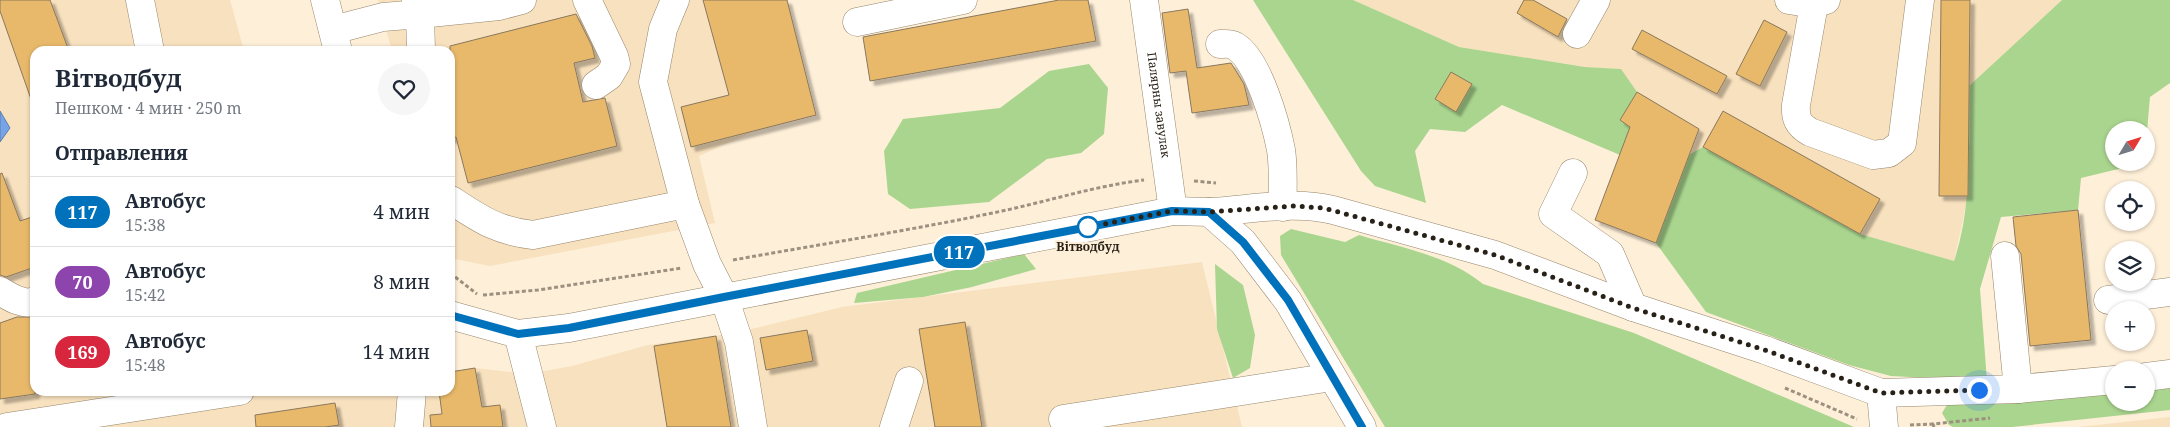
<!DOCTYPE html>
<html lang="ru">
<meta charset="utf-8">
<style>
body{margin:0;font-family:"Noto Serif",serif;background:#f6f6f7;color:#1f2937;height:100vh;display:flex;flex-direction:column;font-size:19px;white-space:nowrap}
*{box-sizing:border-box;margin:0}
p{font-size:16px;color:#747a83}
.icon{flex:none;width:28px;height:28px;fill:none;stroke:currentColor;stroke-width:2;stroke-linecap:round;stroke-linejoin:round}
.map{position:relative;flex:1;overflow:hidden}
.panel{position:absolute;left:30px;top:46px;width:425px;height:350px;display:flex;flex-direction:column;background:#fff;border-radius:15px;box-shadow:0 1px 4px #0004}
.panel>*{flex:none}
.badge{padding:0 10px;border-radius:16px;font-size:18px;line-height:32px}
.needle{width:32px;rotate:52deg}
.controls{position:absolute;left:2105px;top:121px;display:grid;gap:10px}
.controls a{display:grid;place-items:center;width:50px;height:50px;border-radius:50%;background:#fff;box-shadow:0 1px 4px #0004;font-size:25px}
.you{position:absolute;width:25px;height:25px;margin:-12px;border:4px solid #fff;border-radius:50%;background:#1a73e8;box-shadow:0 0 0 8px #1a73e833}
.map>.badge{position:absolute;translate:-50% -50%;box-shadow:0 0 0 2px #fff}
h2{padding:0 25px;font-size:19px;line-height:45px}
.round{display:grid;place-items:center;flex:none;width:52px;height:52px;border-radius:26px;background:#f6f6f7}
.summary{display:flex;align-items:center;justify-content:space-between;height:85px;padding:0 25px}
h1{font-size:24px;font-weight:700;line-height:38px}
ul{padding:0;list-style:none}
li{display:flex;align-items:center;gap:15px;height:70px;padding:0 25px;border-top:1px solid #e0e1e3}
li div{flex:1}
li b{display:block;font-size:19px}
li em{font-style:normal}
li .badge{min-width:55px;font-weight:700;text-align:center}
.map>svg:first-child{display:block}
</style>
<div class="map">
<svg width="2170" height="427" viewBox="0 0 2170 427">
<defs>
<filter id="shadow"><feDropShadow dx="4.5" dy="4.5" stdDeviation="1" flood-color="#0004"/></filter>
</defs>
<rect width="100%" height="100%" fill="#feefd8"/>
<g fill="#f8e1be">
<polygon points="0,0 230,0 244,51 35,51 35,391 450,391 450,372 475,368 528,374 572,366 648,345 735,333 842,307 1202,262 1242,427 0,427"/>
<polygon points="378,0 787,0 801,51 767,61 804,68 816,115 751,133 699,156 715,223 490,266 450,258 450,51 392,51"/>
<polygon points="1353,0 2079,0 2062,0 1969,86 1968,196 1954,261 1860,234 1703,147 1683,158 1620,120 1621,69 1585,67 1459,47"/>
<polygon points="2170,417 2170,427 2078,427"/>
</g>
<g fill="#a9d58e">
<path d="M1253,0H1353L1459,47L1585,67L1621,69L1637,92L1620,120L1683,158L1703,147L1860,234L1954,261C1973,205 1968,144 1969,86L2062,0H2170V83L2150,97L2146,143V130H2114V162L2139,163V164L2081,178L2078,210L2001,217L1980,289L1987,381L1891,376L1849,365L1706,312L1656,243L1620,155L1502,105L1465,132L1430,129L1415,151L1426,203L1375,186L1361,171Z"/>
<polygon points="1089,64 1108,88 1104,134 1081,153 1047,159 989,202 910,209 888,194 884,151 903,119 1000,108 1049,71"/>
<path d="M1291,229L1345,242L1359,235C1402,248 1447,255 1483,284L1634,333L1854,427H1385L1281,255L1280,236Z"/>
<polygon points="1024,254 1036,269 972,287 923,297 854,303 857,293"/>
<polygon points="1215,264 1243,285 1255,335 1250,368 1233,378 1217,329"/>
<polygon points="2170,381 2170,410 2012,427 1953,427 1949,425 1942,413 1950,400 2114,386 2114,402 2146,402 2146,383"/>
</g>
<polygon fill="#77a4e8" stroke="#5f7da9" points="0,111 10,128 0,142"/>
<g fill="#e8b96a" stroke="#89785f" filter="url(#shadow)">
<polygon points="0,0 50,0 69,51 35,51 35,101 32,102 0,11"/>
<polygon points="703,0 787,0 816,115 691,147 681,107 729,95"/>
<polygon points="1059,0 1088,0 1096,41 870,81 863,37"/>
<polygon points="1524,0 1533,0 1567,19 1558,37 1517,13"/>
<polygon points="1941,0 1970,0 1968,196 1939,196"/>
<polygon points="1188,9 1197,68 1231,63 1244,84 1249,105 1192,113 1186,71 1170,73 1162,13"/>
<polygon points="576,14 592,46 595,58 574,63 583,102 605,98 617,146 468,183 456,137 450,139 450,46"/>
<polygon points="1764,20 1787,32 1760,86 1736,74"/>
<polygon points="1642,30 1727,76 1717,94 1632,49"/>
<polygon points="1451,72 1472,84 1456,112 1435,99"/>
<polygon points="1637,92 1699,129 1656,243 1595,220 1630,127 1620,120"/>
<polygon points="1723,111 1880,199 1860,234 1703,147"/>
<polygon points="2,173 20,221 35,216 35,267 6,277 0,275 0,174"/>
<polygon points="2078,210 2091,340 2030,346 2021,254 2016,246 2013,217"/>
<polygon points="17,317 35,317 35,394 0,399 0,323"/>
<polygon points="965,322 982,427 935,427 919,329"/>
<polygon points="807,330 813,361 766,370 760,338"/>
<polygon points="716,336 731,427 667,427 654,346"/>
<polygon points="475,368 482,407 500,405 503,427 431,427 430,415 442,414 439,391 450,391 450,372"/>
<polygon points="335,403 339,425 325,427 256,427 255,415"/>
</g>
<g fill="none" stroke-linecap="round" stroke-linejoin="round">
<defs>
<g id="minor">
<polyline points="140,0 150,51"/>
<polyline points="325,0 338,51"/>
<polyline points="416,0 420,14 499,6 522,0"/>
<polyline points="587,0 614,56 616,64 609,76 596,85"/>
<polyline points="675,0 663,29 653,82 685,204"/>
<path id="s1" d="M1144,0L1173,211"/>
<polyline points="1789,0 1814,4"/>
<path d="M1826,0L1814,4L1796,105C1795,118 1798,125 1810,132L1873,155L1889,153L1902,143L1920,0"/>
<polyline points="857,22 963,0"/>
<polyline points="333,30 383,17 420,14 421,51"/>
<polyline points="1577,34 1596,0"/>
<path d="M1220,44C1225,44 1230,43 1235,46C1258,59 1276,124 1281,150C1284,168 1282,188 1283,207"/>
<polyline points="1573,173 1553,214 1610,254 1633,307"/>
<path d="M451,200C480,219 497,231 533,235L685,204L707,264L724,297L739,342L753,427"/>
<path d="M1209,212C1249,210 1295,200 1333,210L1495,255L1633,307L1765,350L1881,393L2018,389L2114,380"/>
<polyline points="2005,256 2018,389"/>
<path d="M0,291C10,297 23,306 35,301"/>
<polyline points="2108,300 2170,292"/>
<polyline points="450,315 518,334 569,328 1173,211 1209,212 1243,242 1288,301 1362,427"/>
<polyline points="518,334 542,427"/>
<polyline points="2146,377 2170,374"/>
<polyline points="1881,393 1884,427"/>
<polyline points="1063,419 1332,377"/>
<polyline points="7,427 240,391"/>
<polyline points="409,427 412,391"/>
<polyline points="894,427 909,381"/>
</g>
</defs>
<use href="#minor" stroke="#96866c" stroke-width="29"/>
<g stroke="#9c9180" stroke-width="3" stroke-dasharray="4 2.5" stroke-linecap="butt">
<polyline points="1194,181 1216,183"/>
<path d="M733,260C822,244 913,230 1002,211C1049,201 1095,186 1144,180"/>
<polyline points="450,273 477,294"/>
<polyline points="483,295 538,290 682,268"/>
<polyline points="1785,388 1857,419"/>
<polyline points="2126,404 2139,403"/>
<polyline points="1910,425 1933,424"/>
<polyline points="1934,427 1933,424 1990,418"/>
</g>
<use href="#minor" stroke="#fff" stroke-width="28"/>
</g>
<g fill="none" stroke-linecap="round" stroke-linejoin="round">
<defs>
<polyline id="line" points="450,315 518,334 569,328 724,297 1172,211 1209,212 1243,242 1288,300 1362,427"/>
</defs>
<use href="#line" stroke="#fff" stroke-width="11"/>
<use href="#line" stroke="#0072bc" stroke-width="8"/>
<polyline stroke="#282117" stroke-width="5" stroke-dasharray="0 9" points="1088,227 1172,211 1209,212 1294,206 1324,208 1495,255 1633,308 1765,350 1881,393 1979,390"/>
</g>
<circle fill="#fff" stroke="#0072bc" stroke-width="2.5" cx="1088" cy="227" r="10"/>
<g text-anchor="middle" stroke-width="4" stroke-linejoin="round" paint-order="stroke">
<g font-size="12" fill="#282117" stroke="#feefd8">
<text dy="4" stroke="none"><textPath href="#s1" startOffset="106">Палярны завулак</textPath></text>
</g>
<g font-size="12" font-weight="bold" fill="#282117" stroke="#feefd8">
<text x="1088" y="251">Вітводбуд</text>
</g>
</g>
</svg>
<div class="controls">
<a><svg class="needle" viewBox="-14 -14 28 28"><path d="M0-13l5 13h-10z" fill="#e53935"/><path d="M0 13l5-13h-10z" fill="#747a83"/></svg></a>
<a><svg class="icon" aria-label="locate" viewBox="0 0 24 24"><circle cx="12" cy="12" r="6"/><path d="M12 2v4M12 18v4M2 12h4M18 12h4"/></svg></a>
<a><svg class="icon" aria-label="layers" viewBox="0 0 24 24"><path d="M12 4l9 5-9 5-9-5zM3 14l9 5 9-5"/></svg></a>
<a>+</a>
<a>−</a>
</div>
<div class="you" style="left:1979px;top:390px"></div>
<b class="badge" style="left:959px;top:252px;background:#0072bc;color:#fff">117</b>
<section class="panel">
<div class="summary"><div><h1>Вітводбуд</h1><p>Пешком · 4 мин · 250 m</p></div><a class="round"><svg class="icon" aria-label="heart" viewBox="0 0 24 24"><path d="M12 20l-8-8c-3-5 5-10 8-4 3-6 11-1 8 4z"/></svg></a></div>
<h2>Отправления</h2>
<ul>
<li><span class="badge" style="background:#0072bc;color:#fff">117</span><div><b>Автобус</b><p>15:38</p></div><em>4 мин</em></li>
<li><span class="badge" style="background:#8e44ad;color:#fff">70</span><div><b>Автобус</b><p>15:42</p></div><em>8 мин</em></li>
<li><span class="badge" style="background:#d7263d;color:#fff">169</span><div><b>Автобус</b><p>15:48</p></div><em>14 мин</em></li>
</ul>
</section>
</div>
